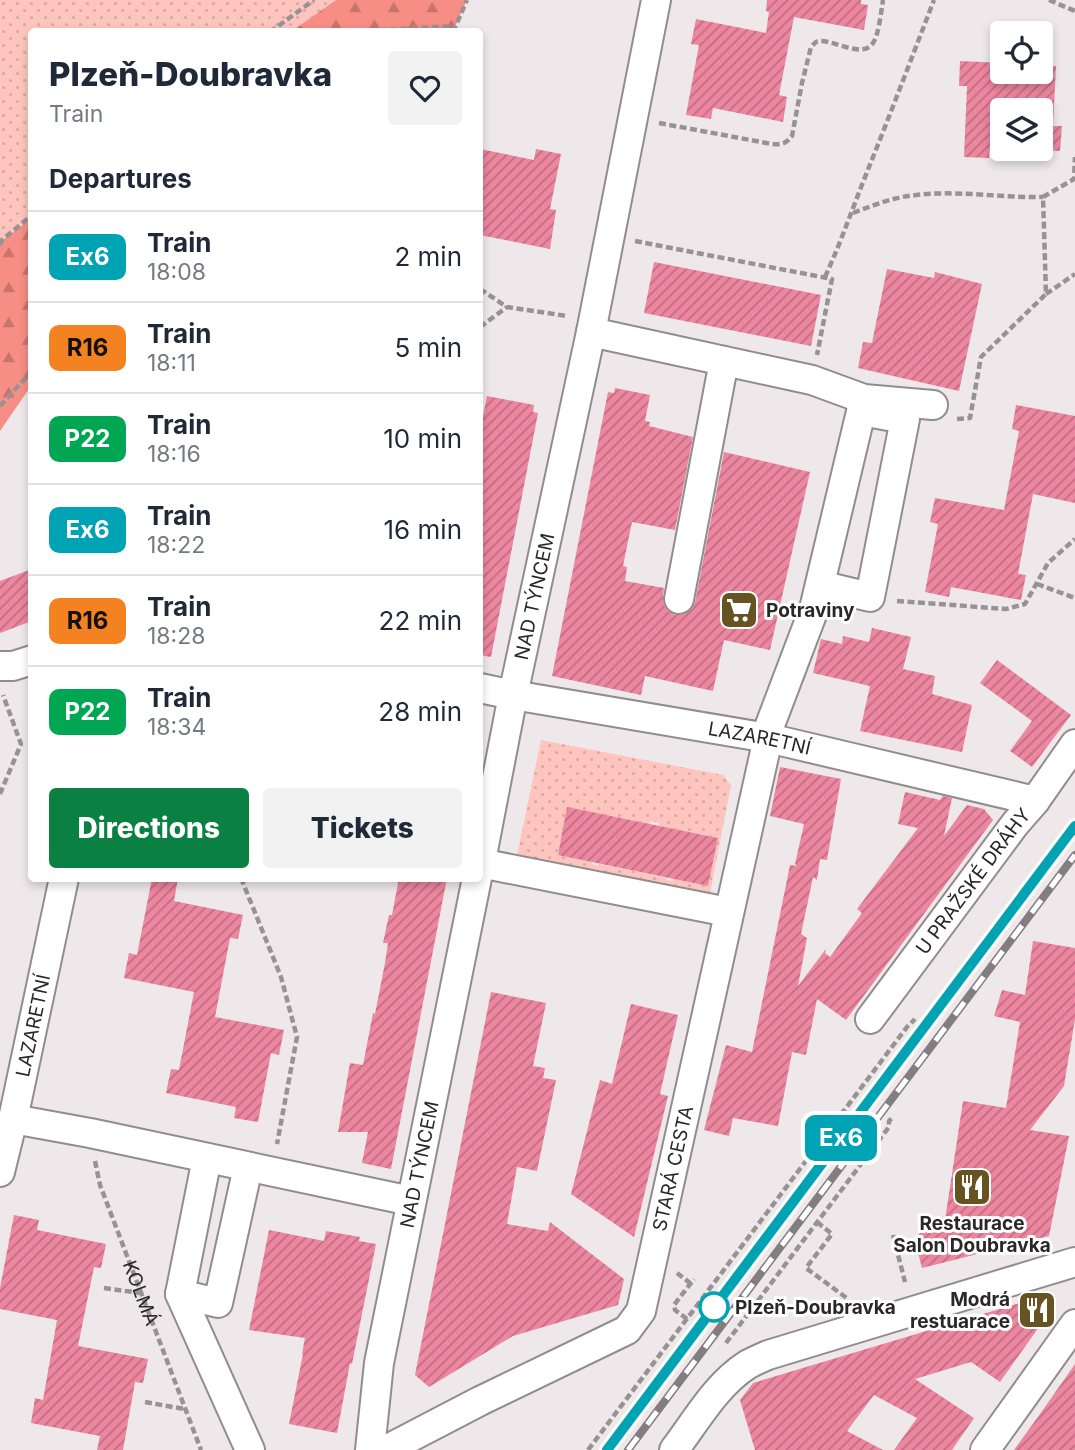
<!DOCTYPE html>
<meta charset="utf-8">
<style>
body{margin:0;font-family:Inter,sans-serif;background:#f2f2f3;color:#1f2937;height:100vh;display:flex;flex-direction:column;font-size:26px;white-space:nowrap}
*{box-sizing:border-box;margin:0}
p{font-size:23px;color:#747a83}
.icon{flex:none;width:38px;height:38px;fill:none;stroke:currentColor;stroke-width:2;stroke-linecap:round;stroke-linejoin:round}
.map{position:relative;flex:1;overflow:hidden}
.side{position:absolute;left:28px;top:28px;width:455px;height:854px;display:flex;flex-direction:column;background:#fff;border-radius:7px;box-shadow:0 4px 10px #0003}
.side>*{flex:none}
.badge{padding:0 14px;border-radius:10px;font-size:24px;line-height:46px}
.controls{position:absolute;left:990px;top:21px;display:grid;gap:14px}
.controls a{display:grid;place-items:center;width:63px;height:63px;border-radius:7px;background:#fff;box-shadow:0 4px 10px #0003;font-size:35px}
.map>.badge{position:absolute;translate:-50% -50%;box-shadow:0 0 0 4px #fff}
h2{padding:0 21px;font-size:26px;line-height:63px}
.round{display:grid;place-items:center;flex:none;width:74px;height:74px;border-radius:7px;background:#f2f2f3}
.summary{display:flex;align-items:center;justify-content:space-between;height:119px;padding:0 21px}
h1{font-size:33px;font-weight:800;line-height:52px}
.primary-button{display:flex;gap:14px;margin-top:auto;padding:14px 21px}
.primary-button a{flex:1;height:80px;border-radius:7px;background:#0b8043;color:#fff;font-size:28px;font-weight:800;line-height:80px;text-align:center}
.primary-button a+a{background:#f2f2f3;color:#1f2937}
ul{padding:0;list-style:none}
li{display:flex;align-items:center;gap:21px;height:91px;padding:0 21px;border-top:2px solid #e0e1e3}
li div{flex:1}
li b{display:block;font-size:26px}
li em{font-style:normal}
li .badge{min-width:77px;font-weight:700;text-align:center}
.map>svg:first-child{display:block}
</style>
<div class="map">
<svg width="1075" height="1450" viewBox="0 0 1075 1450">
<defs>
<pattern id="grass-dots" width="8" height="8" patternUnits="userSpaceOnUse" patternTransform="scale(1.75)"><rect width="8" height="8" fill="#fec5bf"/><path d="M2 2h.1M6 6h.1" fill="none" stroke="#daa9a4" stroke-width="1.8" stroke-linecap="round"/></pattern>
<pattern id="forest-firs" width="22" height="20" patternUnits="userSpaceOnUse" patternTransform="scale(1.75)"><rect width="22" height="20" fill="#f78e85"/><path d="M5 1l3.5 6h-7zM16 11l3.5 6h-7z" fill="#c8746d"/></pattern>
<pattern id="building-hatch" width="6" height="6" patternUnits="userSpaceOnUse" patternTransform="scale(1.75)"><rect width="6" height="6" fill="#ed869f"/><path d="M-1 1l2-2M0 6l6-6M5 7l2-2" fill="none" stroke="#c06e82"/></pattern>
</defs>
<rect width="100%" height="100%" fill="#eee8eb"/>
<g fill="url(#grass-dots)" fill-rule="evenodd">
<polygon points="0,0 336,0 292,31 32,32 31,219 0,242"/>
<path d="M541,740L723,775L731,785L710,894L516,860ZM567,808L650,824L651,821L659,823V826L718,838L708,886L674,879L673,881L666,880V878L600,864L598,866L592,864V862L558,855Z"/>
</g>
<g fill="url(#forest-firs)">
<polygon points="336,0 467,0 453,31 292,31"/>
<polygon points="31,219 31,386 0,431 0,242"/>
</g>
<g fill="url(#building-hatch)">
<polygon points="767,0 861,0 861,4 868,5 864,30 794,17 779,95 787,97 783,122 713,108 711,119 686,115 699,45 691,44 696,19 766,33 769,12 766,11"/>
<polygon points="960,61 1003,63 1003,72 1041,72 1041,66 1056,66 1053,126 1062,126 1060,151 1017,149 1041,149 1041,110 1003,110 1003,148 990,147 989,158 964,157 967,86 959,86"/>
<polygon points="480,149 534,160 536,149 561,154 550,209 556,210 550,249 480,235"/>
<polygon points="654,262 821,295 811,346 644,313"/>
<polygon points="887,269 934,278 935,272 982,284 959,391 858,368 863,342 872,343"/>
<polygon points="615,388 650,395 645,421 650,422 649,426 693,437 675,530 632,522 623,566 627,567 625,581 664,588 663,597 664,605 668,611 675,615 685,614 692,609 695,602 724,452 810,472 770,650 724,640 713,691 645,676 641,695 552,676 608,392 614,393"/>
<polygon points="487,396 534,405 533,412 538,413 491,657 480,655 480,432"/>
<polygon points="1016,405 1075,416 1075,503 1033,494 1018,574 1026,575 1021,600 951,587 949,597 925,592 938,524 930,522 935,498 1004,510 1019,431 1012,429"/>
<polygon points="32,569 32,621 0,633 0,581"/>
<polygon points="872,628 911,637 903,669 935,676 932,694 972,705 962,752 860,731 870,686 813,673 821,639 842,644 843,636 869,642"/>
<polygon points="997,660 1071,715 1032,767 1010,751 1032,721 980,683"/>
<polygon points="780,767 841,779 827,860 820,859 817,880 813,877 801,934 807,938 798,986 826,949 825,953 830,957 862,913 857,909 918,828 898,824 905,792 940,800 943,796 952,798 944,836 967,805 984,809 993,820 846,1020 817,999 806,1055 792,1052 778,1126 733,1118 729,1136 704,1130 726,1045 752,1052 790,865 797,866 795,864 804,824 770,816"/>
<polygon points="567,807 718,838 708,886 558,855"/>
<polygon points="152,878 178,878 174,901 243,915 238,939 230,938 215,1017 284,1030 279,1055 271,1053 258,1122 234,1118 236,1107 166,1093 171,1069 179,1070 194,992 124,978 129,953 137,955"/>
<polygon points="399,878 447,878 391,1169 362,1163 368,1132 338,1132 350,1063 363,1065 373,1013 375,1014 385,963 388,943 383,943 389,915 392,915"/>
<polygon points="1033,941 1075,948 1075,1019 1064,1086 1030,1130 1069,1136 1049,1236 922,1268 915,1241 925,1225 945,1220 963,1101 1006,1108 1020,1022 994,1016 1002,990 1025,995"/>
<polygon points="491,992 546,1003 533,1066 545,1068 543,1078 556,1080 537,1171 517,1167 507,1224 548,1231 550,1222 624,1279 618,1305 513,1336 429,1387 415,1375"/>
<polygon points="631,1004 678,1015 660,1094 668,1096 634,1237 571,1194 600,1080 612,1084"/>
<polygon points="14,1215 39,1220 37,1230 106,1244 101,1268 94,1267 78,1346 148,1359 143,1383 135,1382 123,1450 97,1450 100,1436 31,1423 35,1398 43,1400 57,1320 0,1309 0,1288"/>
<polygon points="269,1230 324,1241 326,1231 360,1237 359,1241 376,1244 352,1364 350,1363 337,1433 289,1424 303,1354 302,1354 305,1338 249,1330"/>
<polygon points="1040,1297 1046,1317 1000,1382 971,1362 915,1379 974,1418 952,1450 894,1450 917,1418 874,1395 847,1431 883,1450 755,1450 740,1400 753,1383"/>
<polygon points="1075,1364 1075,1450 1014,1450 1040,1414"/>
</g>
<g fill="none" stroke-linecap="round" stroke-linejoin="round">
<defs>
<g id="minor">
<polyline points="591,332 812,380 864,399 933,405"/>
<polyline points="820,585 870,597 905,419 872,413"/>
<polyline points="679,599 724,361"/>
<polyline points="0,666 13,666 32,660"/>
<path id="s2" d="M480,688L513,695L768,738L1035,801"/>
<polyline points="480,863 728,912"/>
<path id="s3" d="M480,866L513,695L591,332L656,0"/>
<path id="s4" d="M870,1019L1015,824L1035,801L1075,744"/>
<polyline points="13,1119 90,1133 411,1201"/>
<polyline points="207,1158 180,1294 250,1450"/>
<path id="s5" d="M0,1172L13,1119L64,878"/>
<polyline points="180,1294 218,1303 248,1167"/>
<path id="s6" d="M370,1450L379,1363L477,878"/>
<path id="s7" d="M386,1450L480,1401L627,1330L641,1311L768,738L770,725L814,609L864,399"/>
<path d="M674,1450C696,1421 716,1385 747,1365C754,1361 761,1358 768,1355L1075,1262"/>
<polyline points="985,1450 1075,1324"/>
</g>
</defs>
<use href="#minor" stroke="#928c8f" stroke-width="32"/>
<g stroke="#979395" stroke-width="4.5" stroke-dasharray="7 3.5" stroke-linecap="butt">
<polyline points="1049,0 1075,11"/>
<polyline points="270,32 314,0"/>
<polyline points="348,32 455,26"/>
<polyline points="453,32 467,0"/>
<path d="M659,123L772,144C782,145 787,143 792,136L802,83L811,47C814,44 815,41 820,41C834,40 863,59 873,43C879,34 881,12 883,0"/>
<path d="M853,213C874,205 894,197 916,195C958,190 1001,198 1043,197"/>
<polyline points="635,241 832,279 817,355"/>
<polyline points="0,245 2,240 32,215"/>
<path d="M825,277C841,242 853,207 867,172C890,115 912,57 934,0"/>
<polyline points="480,289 507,307 567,316"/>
<polyline points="1046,294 1075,274"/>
<polyline points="480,327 507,307"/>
<polyline points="0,406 32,371"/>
<polyline points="957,419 970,418 981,357 1046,294 1043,197 1074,179 1075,157"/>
<polyline points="1037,584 1075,598"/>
<polyline points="897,601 1006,609 1025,604 1048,563 1075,539"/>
<polyline points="0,794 21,744 3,695"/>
<polyline points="241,878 281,977 297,1037 277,1144"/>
<path id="s1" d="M95,1161L100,1185L201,1450"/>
<polyline points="817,1222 832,1234 806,1268 848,1299"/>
<polyline points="893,1235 905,1282"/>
<polyline points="677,1273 690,1283"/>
<polyline points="104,1288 140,1293"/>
<polyline points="687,1319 675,1310 674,1305 694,1279"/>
<polyline points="726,1343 889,1127 889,1121 892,1118"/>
<polyline points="145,1402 184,1409"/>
<polyline points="588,1450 907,1027 915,1019"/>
</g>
<use href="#minor" stroke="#fff" stroke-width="28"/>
<defs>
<g id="rail">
<polyline points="607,1450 1075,826"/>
<polyline points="628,1450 1075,855"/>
</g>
</defs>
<use href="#rail" stroke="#827e80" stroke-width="8"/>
<use href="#rail" stroke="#fff" stroke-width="5" stroke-dasharray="16" stroke-linecap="butt"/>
</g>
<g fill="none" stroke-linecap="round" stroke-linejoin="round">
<defs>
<polyline id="line" points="607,1450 1075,826"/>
</defs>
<use href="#line" stroke="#fff" stroke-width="16"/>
<use href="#line" stroke="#00a3b4" stroke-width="10"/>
</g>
<defs>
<symbol id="supermarket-square" viewBox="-11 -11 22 22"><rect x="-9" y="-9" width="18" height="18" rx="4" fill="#665321" stroke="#fff"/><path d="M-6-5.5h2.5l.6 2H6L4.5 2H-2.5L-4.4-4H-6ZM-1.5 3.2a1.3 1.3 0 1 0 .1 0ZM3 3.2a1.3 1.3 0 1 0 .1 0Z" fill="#fff"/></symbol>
<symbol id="restaurant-square" viewBox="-11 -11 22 22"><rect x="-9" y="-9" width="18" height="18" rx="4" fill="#665321" stroke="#fff"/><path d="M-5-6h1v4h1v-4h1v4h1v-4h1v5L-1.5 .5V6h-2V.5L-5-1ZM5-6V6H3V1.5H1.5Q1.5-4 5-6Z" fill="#fff"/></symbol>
</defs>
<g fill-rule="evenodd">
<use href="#supermarket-square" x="717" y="588" width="44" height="44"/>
<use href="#restaurant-square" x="950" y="1165" width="44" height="44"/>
<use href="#restaurant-square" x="1015" y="1288" width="44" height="44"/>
</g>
<circle fill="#fff" stroke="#00a3b4" stroke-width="3.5" cx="714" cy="1307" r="14"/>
<g text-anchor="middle" stroke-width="6" stroke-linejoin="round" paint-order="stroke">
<g font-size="19" fill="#292728" stroke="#fff">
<text dy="7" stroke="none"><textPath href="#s3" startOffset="275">NAD TÝNCEM</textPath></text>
<text dy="7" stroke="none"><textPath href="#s2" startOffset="284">LAZARETNÍ</textPath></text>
<text dy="7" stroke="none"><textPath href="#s4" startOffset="172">U PRAŽSKÉ DRÁHY</textPath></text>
<text dy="7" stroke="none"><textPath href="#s5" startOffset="150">LAZARETNÍ</textPath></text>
<text dy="7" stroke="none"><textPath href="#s6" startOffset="290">NAD TÝNCEM</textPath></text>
<text dy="7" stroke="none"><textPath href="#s7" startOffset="439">STARÁ CESTA</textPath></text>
<text dy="7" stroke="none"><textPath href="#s1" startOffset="140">KOLMÁ</textPath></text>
</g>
<g font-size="19" font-weight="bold" fill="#292728" stroke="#fff" text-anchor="start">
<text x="766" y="617">Potraviny</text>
<text x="972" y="1230" text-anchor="middle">Restaurace<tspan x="972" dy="22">Salon Doubravka</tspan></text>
<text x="1010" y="1306" text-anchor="end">Modrá<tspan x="1010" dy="22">restuarace</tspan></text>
</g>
<g font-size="19" font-weight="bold" fill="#292728" stroke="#fff" text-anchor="start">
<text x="735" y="1314">Plzeň-Doubravka</text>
</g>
</g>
</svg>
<div class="controls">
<a><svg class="icon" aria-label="locate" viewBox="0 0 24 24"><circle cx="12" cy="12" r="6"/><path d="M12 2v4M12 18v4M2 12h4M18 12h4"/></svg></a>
<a><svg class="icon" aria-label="layers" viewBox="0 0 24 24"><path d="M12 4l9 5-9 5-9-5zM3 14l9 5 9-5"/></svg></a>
</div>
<b class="badge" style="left:841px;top:1138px;background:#00a3b4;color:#fff">Ex6</b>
<section class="side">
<div class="summary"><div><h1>Plzeň-Doubravka</h1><p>Train</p></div><a class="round"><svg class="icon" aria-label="heart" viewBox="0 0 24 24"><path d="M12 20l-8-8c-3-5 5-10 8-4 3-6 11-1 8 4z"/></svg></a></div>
<h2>Departures</h2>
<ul>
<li><span class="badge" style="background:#00a3b4;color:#fff">Ex6</span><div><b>Train</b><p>18:08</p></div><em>2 min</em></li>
<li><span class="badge" style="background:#f58220;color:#111">R16</span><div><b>Train</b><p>18:11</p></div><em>5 min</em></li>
<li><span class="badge" style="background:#00a651;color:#fff">P22</span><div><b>Train</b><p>18:16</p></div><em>10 min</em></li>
<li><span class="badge" style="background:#00a3b4;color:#fff">Ex6</span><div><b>Train</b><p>18:22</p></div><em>16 min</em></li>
<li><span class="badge" style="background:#f58220;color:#111">R16</span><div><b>Train</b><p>18:28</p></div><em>22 min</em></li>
<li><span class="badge" style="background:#00a651;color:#fff">P22</span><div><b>Train</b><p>18:34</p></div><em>28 min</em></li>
</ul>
<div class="primary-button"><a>Directions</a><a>Tickets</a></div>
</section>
</div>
